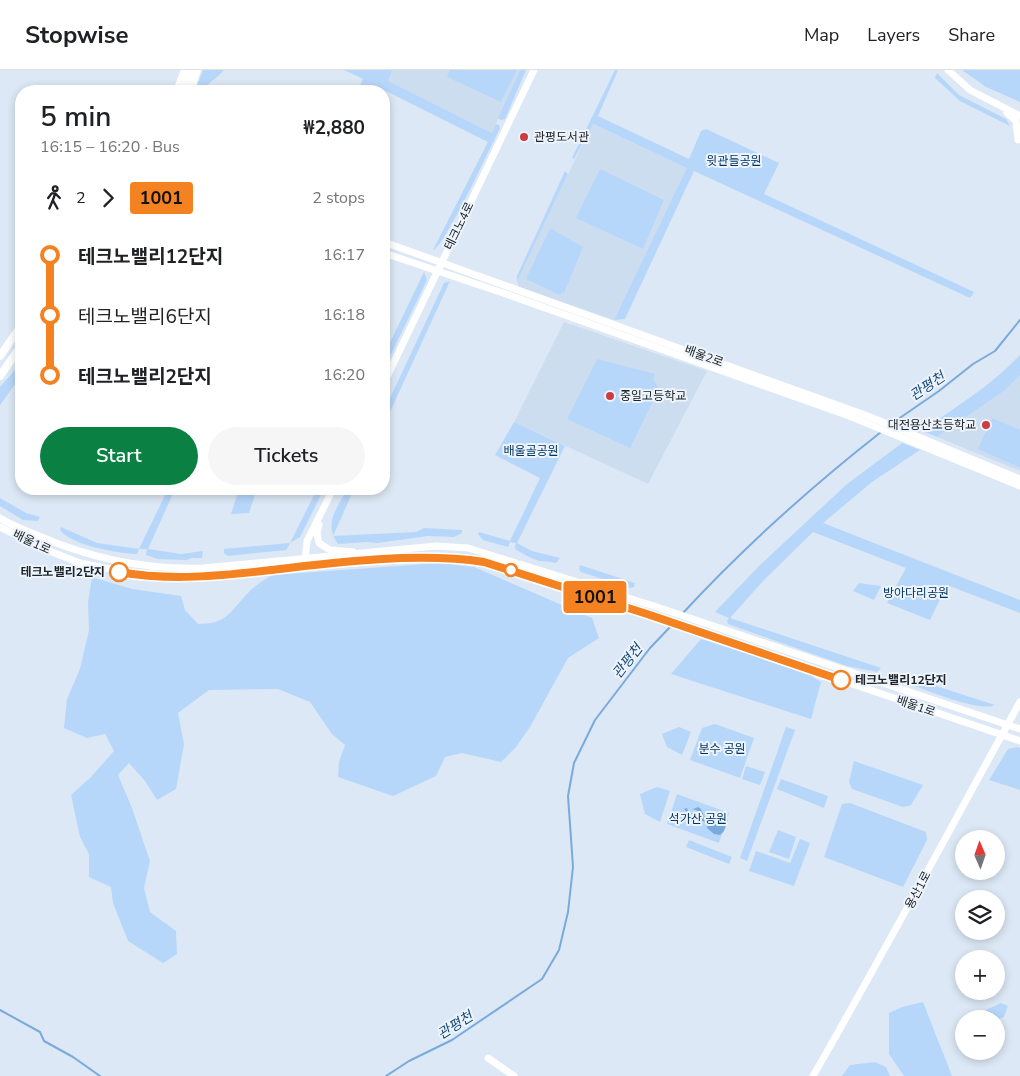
<!DOCTYPE html>
<meta charset="utf-8">
<style>
body{margin:0;font-family:"Nunito Sans","Noto Sans KR",sans-serif;background:#f6f6f6;color:#202124;height:100vh;display:flex;flex-direction:column;font-size:19px;white-space:nowrap}
*{box-sizing:border-box;margin:0}
p{font-size:16px;color:#757577}
.icon{flex:none;width:28px;height:28px;fill:none;stroke:currentColor;stroke-width:2;stroke-linecap:round;stroke-linejoin:round}
.map{position:relative;flex:1;overflow:hidden}
.panel{position:absolute;left:15px;top:15px;width:375px;height:410px;display:flex;flex-direction:column;background:#fff;border-radius:20px;box-shadow:0 2px 8px #0003}
.panel>*{flex:none}
.badge{padding:0 10px;border-radius:4px;font-size:18px;line-height:32px}
.needle{width:32px;rotate:358deg}
.controls{position:absolute;left:955px;top:760px;display:grid;gap:10px}
.controls a{display:grid;place-items:center;width:50px;height:50px;border-radius:50%;background:#fff;box-shadow:0 2px 8px #0003;font-size:25px}
.map>.badge{position:absolute;translate:-50% -50%;box-shadow:0 0 0 2px #fff}
.legs{display:flex;align-items:center;gap:8px;height:55px;padding:0 25px;font-size:16px}
.legs p{margin-inline-start:auto}
.summary{display:flex;align-items:center;justify-content:space-between;height:85px;padding:0 25px}
h1{font-size:28px;font-weight:600;line-height:38px}
.action{display:flex;gap:10px;margin-top:auto;padding:10px 25px}
.action a{flex:1;height:58px;border-radius:30px;background:#0b8043;color:#fff;font-size:20px;font-weight:600;line-height:58px;text-align:center}
.action a+a{background:#f6f6f6;color:#202124}
ul{padding:0 25px;list-style:none}
li{display:flex;align-items:center;gap:18px;height:60px;font-size:19px}
li i{display:grid;place-items:center;width:8px;height:100%;margin:0 6px;background:currentColor}
li i::after{content:'';width:12px;height:12px;margin:-6px;border:4px solid;border-radius:50%;background:#fff}
li p{margin-inline-start:auto}
li:first-child i{background:linear-gradient(#0000 50%,currentColor 0)}
li:last-child i{background:linear-gradient(currentColor 50%,#0000 0)}
header{display:flex;align-items:center;gap:30px;box-sizing:border-box;height:70px;padding:0 25px;background:#fff;border-bottom:1px solid #e0e0e0}
header strong{font-size:24px}
nav{display:flex;gap:28px;margin-inline-start:auto;font-size:18px}
.map>svg:first-child{display:block}
</style>
<header>
<strong>Stopwise</strong>
<nav><a>Map</a><a>Layers</a><a>Share</a></nav>
</header>
<div class="map">
<svg width="1020" height="1006" viewBox="0 0 1020 1006">
<rect width="100%" height="100%" fill="#dce8f5"/>
<g fill="#cdddf0">
<polygon points="392,0 520,0 492,63 387,11"/>
<polygon points="592,54 688,98 614,250 519,217 517,212"/>
<polygon points="564,252 707,301 648,414 514,352"/>
<polygon points="1020,305 1020,401 937,367 1004,321"/>
</g>
<g fill="#b7d7fa">
<path d="M203,0H224C216,10 209,10 204,21H195Z"/>
<path d="M344,0H392L388,11L492,63L496,54L499,55L500,58L459,142C451,152 443,174 433,180L488,72L374,15L371,21H358L363,9Z"/>
<polygon points="450,0 517,0 501,32 447,7"/>
<polygon points="520,0 526,0 505,49 501,50 498,48"/>
<polygon points="615,0 618,0 598,46 689,89 701,61 706,59 779,93 764,124 974,222 970,228 694,101 625,249 614,250 687,98 593,54 574,89 572,88"/>
<polygon points="962,0 1020,0 1020,32 986,17"/>
<polygon points="937,3 959,25 1006,49 1010,56 960,31 935,8"/>
<polygon points="600,99 664,130 643,179 576,148"/>
<polygon points="565,101 568,104 517,212 517,206"/>
<polygon points="550,158 583,177 564,223 562,222 560,225 526,209"/>
<polygon points="424,202 427,210 384,299 384,285"/>
<polygon points="450,211 384,355 384,341 444,213"/>
<path d="M1020,285V305L1004,321L937,367L922,361C956,337 992,315 1020,285Z"/>
<polygon points="597,289 655,304 653,309 659,319 630,378 567,349"/>
<polygon points="21,293 21,306 0,335 0,317"/>
<polygon points="992,348 1020,360 1020,398 978,379"/>
<path d="M514,352L565,376L517,473L532,481L560,488L556,493C550,491 544,492 539,491C530,488 523,484 515,479L516,473L510,472L508,477L483,470L478,464L479,462L510,471L540,408L495,385Z"/>
<polygon points="902,373 920,380 872,412 823,453 1020,530 1020,543 947,515 930,550 887,533 906,498 813,462 763,511 730,548 881,598 877,602 847,596 728,554 727,551 729,548 715,542 759,496 847,414"/>
<path d="M168,419H175L148,479L181,484L203,481L202,488H192L186,490L158,489L146,485L147,479H139L137,484C120,484 70,475 60,460L61,457L97,473L139,479Z"/>
<polygon points="239,419 249,419 256,422 249,443 231,444"/>
<polygon points="317,419 324,419 300,467 290,473 286,480 228,486 224,483 224,479 290,473"/>
<path d="M347,419H354L333,466L416,462L424,458L462,460V463L454,467L428,466L377,473L366,472L338,474C323,453 337,439 347,419Z"/>
<polygon points="0,428 26,443 40,447 38,451 23,450 0,436"/>
<path d="M440,493L474,497L592,548L599,568L568,588L530,657L516,677L501,692L462,683L445,687L436,706L393,726L338,707L339,692L345,675L332,664L310,632L278,619L209,620L178,643L184,674L176,719L157,730L145,711L129,693L118,705L132,738L150,791L144,818L150,842L176,861L177,884L163,893L128,871L113,833L111,817L89,807V784L80,767L71,725L91,707L114,681L105,664L87,668L64,658L67,629L80,599L89,560L88,532L92,507L132,519L181,526L185,540L198,554C228,554 230,541 249,522C255,515 265,510 272,505Z"/>
<polygon points="580,495 635,513 634,517 630,518 581,502 579,499"/>
<polygon points="859,513 881,516 874,530 853,521"/>
<polygon points="701,569 805,602 821,612 811,649 671,604"/>
<path d="M902,605L995,635C981,643 924,619 906,613Z"/>
<polygon points="715,654 754,668 740,708 690,690 702,658"/>
<polygon points="679,657 691,662 682,685 667,677 662,664"/>
<polygon points="786,657 795,660 747,791 740,788"/>
<polygon points="1017,677 1020,678 1020,720 989,710 1008,679"/>
<polygon points="854,691 923,715 911,735 903,737 852,719 849,712"/>
<polygon points="746,696 765,702 760,715 742,709"/>
<polygon points="781,709 828,726 824,738 777,719"/>
<polygon points="657,717 670,721 660,752 645,744 640,724"/>
<polygon points="677,724 729,743 719,773 667,754"/>
<polygon points="850,733 926,762 927,770 903,817 824,787 842,734"/>
<polygon points="778,760 796,767 789,789 769,782"/>
<polygon points="800,769 810,773 794,816 749,801 756,781 790,793"/>
<polygon points="689,770 732,787 729,794 686,777"/>
<polygon points="923,932 952,1006 904,1006 889,984 889,943 902,937"/>
<polygon points="1001,933 1008,936 1004,947 996,950 996,949 990,949 986,940"/>
<polygon points="875,992 886,997 890,1006 842,1006 850,995"/>
</g>
<polygon fill="#7aaadc" points="698,737 701,739 704,746 710,747 710,742 713,741 728,750 724,761 720,765 714,764 707,758 708,753 697,749 693,744 688,744 684,739 687,738 689,743 696,744 700,748 702,747 698,741 693,739"/>
<g fill="none" stroke-linecap="round" stroke-linejoin="round">
<g stroke="#7aaadc" stroke-width="2">
<polyline points="891,354 939,321 973,294 995,281 1020,250"/>
<path d="M682,544C743,478 811,417 881,362"/>
<polyline points="0,940 40,962 44,971 73,987 100,1006"/>
<polyline points="386,1006 409,991 452,970 542,909 559,880 568,842 573,797 568,726 574,693 595,650 650,578 672,555"/>
</g>
<g stroke="#fff" stroke-width="7">
<polyline points="948,0 970,20 1020,46"/>
<polyline points="1007,43 1016,51 1018,70"/>
<polyline points="384,172 868,346 1020,409"/>
<polyline points="384,183 503,223 849,346 1020,416"/>
<polyline points="384,313 534,0"/>
<path d="M0,448C12,456 26,460 39,466C92,489 146,500 204,498L436,476L468,478L654,536L1020,659"/>
<polyline points="319,455 317,463 319,473 330,480 353,482"/>
<polyline points="0,457 42,478 80,493 140,505 200,508 306,496 448,487 484,492 647,544 1020,671"/>
<polyline points="305,491 307,471 333,419"/>
<polyline points="488,988 514,1006"/>
<path d="M813,1006C884,883 951,757 1020,632"/>
</g>
<g stroke="#fff" stroke-width="8">
<polyline points="177,21 185,0"/>
<polyline points="188,21 187,13 191,0"/>
<polyline points="190,21 197,0"/>
<polyline points="0,286 21,256"/>
<polyline points="0,306 21,276"/>
</g>
</g>
<g fill="none" stroke-linecap="round" stroke-linejoin="round">
<defs>
<path id="line-1" d="M119,502C170,511 220,506 271,500C337,492 419,482 484,492L647,544L841,610"/>
</defs>
<use href="#line-1" stroke="#fff" stroke-width="11"/>
<use href="#line-1" stroke="#f58220" stroke-width="8"/>
</g>
<g fill="#cc3d3f" stroke="#edf4fc" stroke-width="2">
<circle cx="524" cy="67" r="5"/>
<circle cx="610" cy="326" r="5"/>
<circle cx="986" cy="355" r="5"/>
</g>
<g fill="#fff" stroke="#f58220" stroke-width="2.5">
<circle cx="511" cy="500" r="6"/>
<circle cx="119" cy="502" r="9"/>
<circle cx="841" cy="610" r="9"/>
</g>
<g text-anchor="middle" stroke-width="4" stroke-linejoin="round" paint-order="stroke">
<g font-size="12" fill="#202429" stroke="#edf4fc" text-anchor="start">
<text x="534" y="71">관평도서관</text>
<text x="620" y="330">중일고등학교</text>
<text x="976" y="359" text-anchor="end">대전용산초등학교</text>
</g>
<g font-size="12" fill="#003563" stroke="#edf4fc">
<text x="734" y="95">윗관들공원</text>
<text x="531" y="385">배울골공원</text>
<text x="916" y="527">방아다리공원</text>
<text x="722" y="683">분수 공원</text>
<text x="698" y="753">석가산 공원</text>
</g>
<g font-size="12" fill="#202429" stroke="#edf4fc">
<text transform="translate(459 156) rotate(-64)" y="4">테크노4로</text>
<text transform="translate(704 286) rotate(20)" y="4">배울2로</text>
<text transform="translate(32 472) rotate(25)" y="4">배울1로</text>
<text transform="translate(916 636) rotate(19)" y="4">배울1로</text>
<text transform="translate(918 820) rotate(-62)" y="4">용산1로</text>
</g>
<g font-size="12" font-weight="bold" fill="#202429" stroke="#edf4fc" text-anchor="end">
<text x="105" y="506">테크노밸리2단지</text>
<text x="855" y="614" text-anchor="start">테크노밸리12단지</text>
</g>
<g font-size="14" font-style="italic" fill="#174878" stroke="#edf4fc">
<text transform="translate(927 316) rotate(-34)" y="5">관평천</text>
<text transform="translate(627 591) rotate(-52)" y="5">관평천</text>
<text transform="translate(455 955) rotate(-32)" y="5">관평천</text>
</g>
</g>
</svg>
<div class="controls">
<a><svg class="needle" viewBox="-14 -14 28 28"><path d="M0-13l5 13h-10z" fill="#e53935"/><path d="M0 13l5-13h-10z" fill="#757577"/></svg></a>
<a><svg class="icon" aria-label="layers" viewBox="0 0 24 24"><path d="M12 4l9 5-9 5-9-5zM3 14l9 5 9-5"/></svg></a>
<a>+</a>
<a>−</a>
</div>
<b class="badge" style="left:595px;top:527px;background:#f58220;color:#111">1001</b>
<section class="panel">
<div class="summary"><div><h1>5 min</h1><p>16:15 – 16:20 · Bus</p></div><b>₩2,880</b></div>
<div class="legs"><svg class="icon" aria-label="walk" viewBox="0 0 24 24"><circle cx="13" cy="4" r="2"/><path d="M13 8l-2 6 4 7M11 14l-3 7M7 12l3-4h3l4 4"/></svg>2<svg class="icon" aria-label="forward" viewBox="0 0 24 24"><path d="M9 5l7 7-7 7"/></svg><b class="badge" style="background:#f58220;color:#111">1001</b><p>2 stops</p></div>
<ul>
<li><i style="color:#f58220"></i><b>테크노밸리12단지</b><p>16:17</p></li>
<li><i style="color:#f58220"></i><span>테크노밸리6단지</span><p>16:18</p></li>
<li><i style="color:#f58220"></i><b>테크노밸리2단지</b><p>16:20</p></li>
</ul>
<div class="action"><a>Start</a><a>Tickets</a></div>
</section>
</div>
